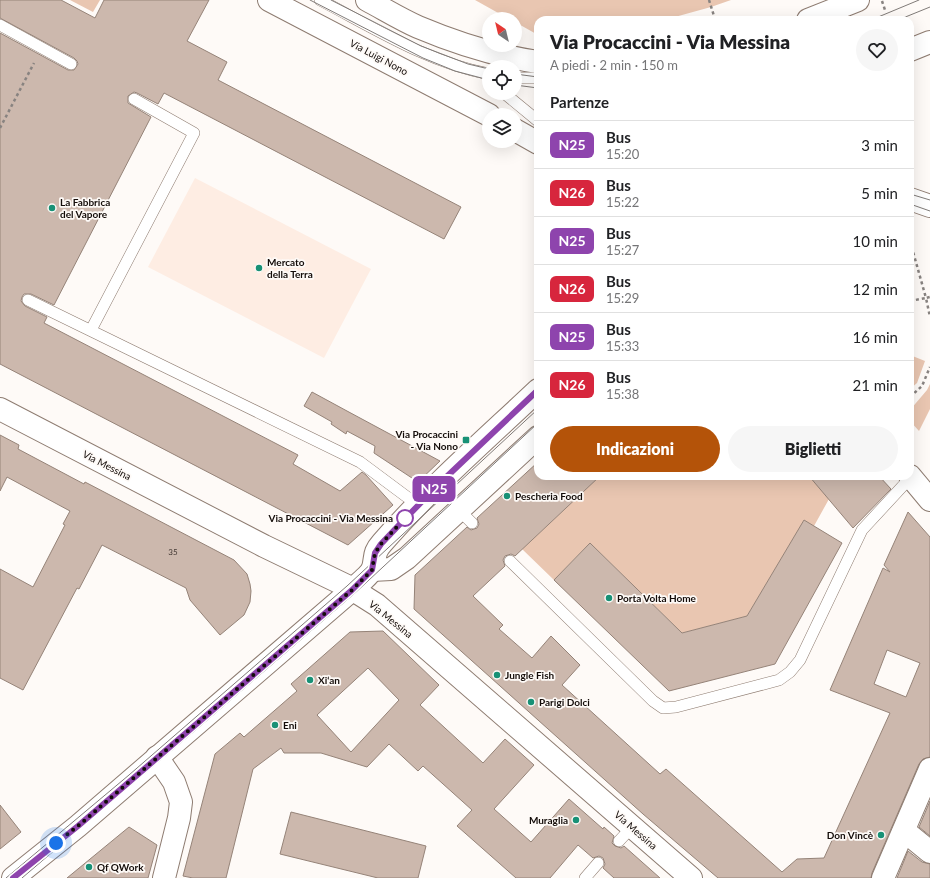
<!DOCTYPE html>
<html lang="it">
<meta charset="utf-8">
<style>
body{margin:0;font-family:Lato,sans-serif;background:#f6f6f6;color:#202124;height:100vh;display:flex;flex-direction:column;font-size:15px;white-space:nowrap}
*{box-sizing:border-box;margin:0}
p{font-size:13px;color:#757577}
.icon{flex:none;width:22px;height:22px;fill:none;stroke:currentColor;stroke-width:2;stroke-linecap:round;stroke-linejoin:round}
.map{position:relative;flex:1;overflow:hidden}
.sheet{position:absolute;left:534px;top:16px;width:380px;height:464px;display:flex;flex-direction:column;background:#fff;border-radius:12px;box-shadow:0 4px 16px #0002}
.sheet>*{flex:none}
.badge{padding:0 8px;border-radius:6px;font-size:14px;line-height:26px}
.needle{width:26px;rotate:325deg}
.fabs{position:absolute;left:482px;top:12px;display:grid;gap:8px}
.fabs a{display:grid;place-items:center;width:40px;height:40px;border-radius:50%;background:#fff;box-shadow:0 4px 16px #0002;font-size:20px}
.you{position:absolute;width:20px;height:20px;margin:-10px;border:3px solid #fff;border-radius:50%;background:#1a73e8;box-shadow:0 0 0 6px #1a73e833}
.map>.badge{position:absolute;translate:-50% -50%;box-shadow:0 0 0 2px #fff}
h2{padding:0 16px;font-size:15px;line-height:36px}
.round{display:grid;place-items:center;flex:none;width:42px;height:42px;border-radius:21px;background:#f6f6f6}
.headline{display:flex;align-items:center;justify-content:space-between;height:68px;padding:0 16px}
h1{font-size:19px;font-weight:800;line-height:30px}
.cta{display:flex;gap:8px;margin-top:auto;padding:8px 16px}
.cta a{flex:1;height:46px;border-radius:24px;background:#b45309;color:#fff;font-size:16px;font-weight:800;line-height:46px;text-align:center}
.cta a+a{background:#f6f6f6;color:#202124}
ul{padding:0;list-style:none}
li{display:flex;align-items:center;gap:12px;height:48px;padding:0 16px;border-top:1px solid #e0e0e0}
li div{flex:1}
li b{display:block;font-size:15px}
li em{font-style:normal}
li .badge{min-width:44px;font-weight:700;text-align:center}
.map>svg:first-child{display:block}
</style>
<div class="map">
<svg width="930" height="878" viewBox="0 0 930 878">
<rect width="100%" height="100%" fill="#fefaf7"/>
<polygon fill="#feede3" points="195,178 371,269 324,358 148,267"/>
<g fill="#e9c6b1">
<polygon points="70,0 100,0 93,12"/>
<polygon points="475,0 731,0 711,7 664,20 612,20 612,18 608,20 538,20 538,35 515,22 515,19 509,19"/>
<polygon points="910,355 925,361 917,383 910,389"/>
<polygon points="930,384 930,409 919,431 910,421 910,410 927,390"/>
<polygon points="600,476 809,476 829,499 814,526 804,521 747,616 682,633 590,543 554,580 522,549"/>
</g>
<g fill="#ccb8ad" stroke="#958378" fill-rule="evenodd">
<polygon points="0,0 61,0 95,18 104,0 209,0 187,41 227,62 218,80 461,207 444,239 164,93 158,104 137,93 134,92 128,96 128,103 151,117 54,305 31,294 24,294 22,297 21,301 25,306 47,317 44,323 298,455 293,464 340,491 362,472 366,475 393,505 348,545 0,364 0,33 68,70 74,70 78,64 77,61 74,58 0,18"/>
<polygon points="312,392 347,411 440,461 418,482 374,453 375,446 347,431 346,434 331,424 332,422 304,406"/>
<polygon points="0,435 19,445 18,449 84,484 85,482 234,560 247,574 250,584 251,591 250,602 244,615 220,635 190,600 186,588 102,545 79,589 77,588 23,690 0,678 0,569 33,587 65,525 63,524 70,511 7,477 0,491"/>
<path d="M538,462V476H600L515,556L511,554L505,556L503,560L505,566L473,596L503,625L499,629L532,658L551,636L580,665L562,685L660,774L666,769L782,872L797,859L824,858L890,713L830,690L883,568L890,572L884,565L908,512L930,537V757L923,759L919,764L872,873L871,878H718L643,814L414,609L415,575L467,527L471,530L477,528L479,524L477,518ZM887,650L920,663L906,697L874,684Z"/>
<polygon points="809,476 879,476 891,489 853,528"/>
<polygon points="804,520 842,543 775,664 669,691 554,580 590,543 682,633 747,616"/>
<path d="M383,631L439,685L420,705L483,763L505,739L534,765L494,809L531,842L569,799L603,829L604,827L614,836L612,843L615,846L621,848L624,846L660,878H614L603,868L605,864L603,858L599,856L593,858L578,845L550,878H516L457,826L472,810L423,766L418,771L389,744L367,767L321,753H284L281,748L253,769L226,878H193L183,876L215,754L240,733L244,737L297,691L291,684L350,632ZM368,668L399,700L351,752L317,715Z"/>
<polygon points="930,801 930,836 919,827"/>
<polygon points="0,805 21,832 0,849"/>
<polygon points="291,812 426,846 418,878 378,878 280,854"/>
<polygon points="129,827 157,845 148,878 67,878"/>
<polygon points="908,851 922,862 930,864 930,878 897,878"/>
</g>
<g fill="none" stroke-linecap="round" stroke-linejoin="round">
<defs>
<g id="lane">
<path d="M320,0C374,28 429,63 489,74"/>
<polyline points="0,25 71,64"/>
<polyline points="515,78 538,78"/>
<polyline points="504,93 538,121"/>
<polyline points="28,300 360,462 407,497"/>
<polyline points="91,330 194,133 134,99"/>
<polyline points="459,510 472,523"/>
<polyline points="510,561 653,701 663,708 676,707 779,680 790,672 800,660 862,530 911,477"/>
<polyline points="619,841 632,827"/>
<polyline points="585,878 598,863"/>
</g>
<g id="street">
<polyline points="0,409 264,546 347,586 377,605 691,878"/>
<polyline points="910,476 930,500"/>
<polyline points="157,757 174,782 181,802 179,818 164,878"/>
<polyline points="903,833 908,834 930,852"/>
<polyline points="883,878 930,769"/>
</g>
<g id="secondary">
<polyline points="269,0 489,115"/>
<path d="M367,0C384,9 400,19 418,27C456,43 497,56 538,62"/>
<polyline points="808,20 858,0"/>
<polyline points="910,50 930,42"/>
<polyline points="515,130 538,143"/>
<polyline points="910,199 930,206"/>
<polyline points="372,570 391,569 407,558 538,437"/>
<path d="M13,878L78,826L352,590C357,585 371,574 373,568C376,557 373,553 382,543C430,488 485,440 538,390"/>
</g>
</defs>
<use href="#lane" stroke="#8e7c71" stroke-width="12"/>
<use href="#street" stroke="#8e7c71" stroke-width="24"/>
<use href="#secondary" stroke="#8e7c71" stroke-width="24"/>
<g stroke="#888380" stroke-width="2.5" stroke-dasharray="3 3" stroke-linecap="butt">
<polyline points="709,0 714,16"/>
<polyline points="882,1 885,10"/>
<polyline points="0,128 34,63"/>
<polyline points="910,241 926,298 930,297"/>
<polyline points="910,301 926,298 930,317"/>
<polyline points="910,397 922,386 930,367"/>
</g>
<use href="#lane" stroke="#fff" stroke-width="11"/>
<use href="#street" stroke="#fff" stroke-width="22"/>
<use href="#secondary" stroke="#fff" stroke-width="22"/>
<g stroke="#807b78" stroke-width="1">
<polyline points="310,0 423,58 455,71 489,80"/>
<polyline points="331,0 421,46 468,64 489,69"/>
<polyline points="871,20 919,0"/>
<polyline points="898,20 930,7"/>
<polyline points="515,74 538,77"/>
<polyline points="515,85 538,88"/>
<polyline points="910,194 930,200"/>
<polyline points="910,204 930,211"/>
<polyline points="6,878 129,775 347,586 538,409"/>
<polyline points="22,878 205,722 355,593 538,423"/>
</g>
</g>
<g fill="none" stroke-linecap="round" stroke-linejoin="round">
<defs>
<polyline id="line" points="13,878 78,826 352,590 372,570 375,553 381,544 400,524 440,483 538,390"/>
</defs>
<use href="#line" stroke="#fff" stroke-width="9"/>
<use href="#line" stroke="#8e44ad" stroke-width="6"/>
<polyline stroke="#130c09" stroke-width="4" stroke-dasharray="0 7.2" points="56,843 78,826 352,590 372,570 375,553 381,544 408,515 405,518"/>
</g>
<g fill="#189176" stroke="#fefaf7" stroke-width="1.5">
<circle cx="52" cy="208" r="4"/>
<circle cx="259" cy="268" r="4"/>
<rect x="462" y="436" width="8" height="8" rx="2"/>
<circle cx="507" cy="496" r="4"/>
<circle cx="609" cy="598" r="4"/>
<circle cx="497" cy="675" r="4"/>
<circle cx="310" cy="680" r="4"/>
<circle cx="531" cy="702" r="4"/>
<circle cx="275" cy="725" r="4"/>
<circle cx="576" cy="820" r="4"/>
<circle cx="881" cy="835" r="4"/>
<circle cx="89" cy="867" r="4"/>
</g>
<circle fill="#fff" stroke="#8e44ad" stroke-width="2" cx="405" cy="518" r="8"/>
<g text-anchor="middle" stroke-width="3.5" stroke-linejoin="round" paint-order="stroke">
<g font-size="8" fill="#413732">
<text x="173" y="555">35</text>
</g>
<g font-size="10" fill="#130c09" stroke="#fefaf7">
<text transform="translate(379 57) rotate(28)" y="4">Via Luigi Nono</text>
<text transform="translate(107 465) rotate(27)" y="4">Via Messina</text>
<text transform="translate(391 619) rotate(39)" y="4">Via Messina</text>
<text transform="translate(636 830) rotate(41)" y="4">Via Messina</text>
</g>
<g font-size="10" font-weight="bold" fill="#130c09" stroke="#fefaf7" text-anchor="start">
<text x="60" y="206">La Fabbrica<tspan x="60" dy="12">del Vapore</tspan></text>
<text x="267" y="266">Mercato<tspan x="267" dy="12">della Terra</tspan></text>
<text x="458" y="438" text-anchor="end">Via Procaccini<tspan x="458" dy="12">- Via Nono</tspan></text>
<text x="515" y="500">Pescheria Food</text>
<text x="617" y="602">Porta Volta Home</text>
<text x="505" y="679">Jungle Fish</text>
<text x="318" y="684">Xi‘an</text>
<text x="539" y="706">Parigi Dolci</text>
<text x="283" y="729">Eni</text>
<text x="568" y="824" text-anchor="end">Muraglia</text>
<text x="873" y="839" text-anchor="end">Don Vincè</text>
<text x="97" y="871">Qf QWork</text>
</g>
<g font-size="10" font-weight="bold" fill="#130c09" stroke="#fefaf7" text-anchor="end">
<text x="393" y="522">Via Procaccini - Via Messina</text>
</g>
</g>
</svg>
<div class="fabs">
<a><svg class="needle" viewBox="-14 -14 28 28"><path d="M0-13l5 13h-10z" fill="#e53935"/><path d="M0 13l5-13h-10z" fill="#757577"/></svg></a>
<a><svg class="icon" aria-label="locate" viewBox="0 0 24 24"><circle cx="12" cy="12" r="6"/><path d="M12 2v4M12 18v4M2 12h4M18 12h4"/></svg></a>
<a><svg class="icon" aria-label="layers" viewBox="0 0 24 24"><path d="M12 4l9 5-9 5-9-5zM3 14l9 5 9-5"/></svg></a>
</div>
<div class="you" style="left:56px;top:843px"></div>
<b class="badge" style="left:434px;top:489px;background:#8e44ad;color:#fff">N25</b>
<section class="sheet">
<div class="headline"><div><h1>Via Procaccini - Via Messina</h1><p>A piedi · 2 min · 150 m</p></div><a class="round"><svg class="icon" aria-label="heart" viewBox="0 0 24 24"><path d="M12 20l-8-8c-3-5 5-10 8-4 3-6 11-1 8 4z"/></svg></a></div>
<h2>Partenze</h2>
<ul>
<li><span class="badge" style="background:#8e44ad;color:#fff">N25</span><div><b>Bus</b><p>15:20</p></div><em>3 min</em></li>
<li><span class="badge" style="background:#d7263d;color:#fff">N26</span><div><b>Bus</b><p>15:22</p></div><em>5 min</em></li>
<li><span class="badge" style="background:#8e44ad;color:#fff">N25</span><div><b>Bus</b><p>15:27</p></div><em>10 min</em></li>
<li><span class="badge" style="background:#d7263d;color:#fff">N26</span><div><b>Bus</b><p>15:29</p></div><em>12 min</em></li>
<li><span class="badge" style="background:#8e44ad;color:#fff">N25</span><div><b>Bus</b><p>15:33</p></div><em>16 min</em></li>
<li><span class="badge" style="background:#d7263d;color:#fff">N26</span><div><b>Bus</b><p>15:38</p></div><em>21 min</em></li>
</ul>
<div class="cta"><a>Indicazioni</a><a>Biglietti</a></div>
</section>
</div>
